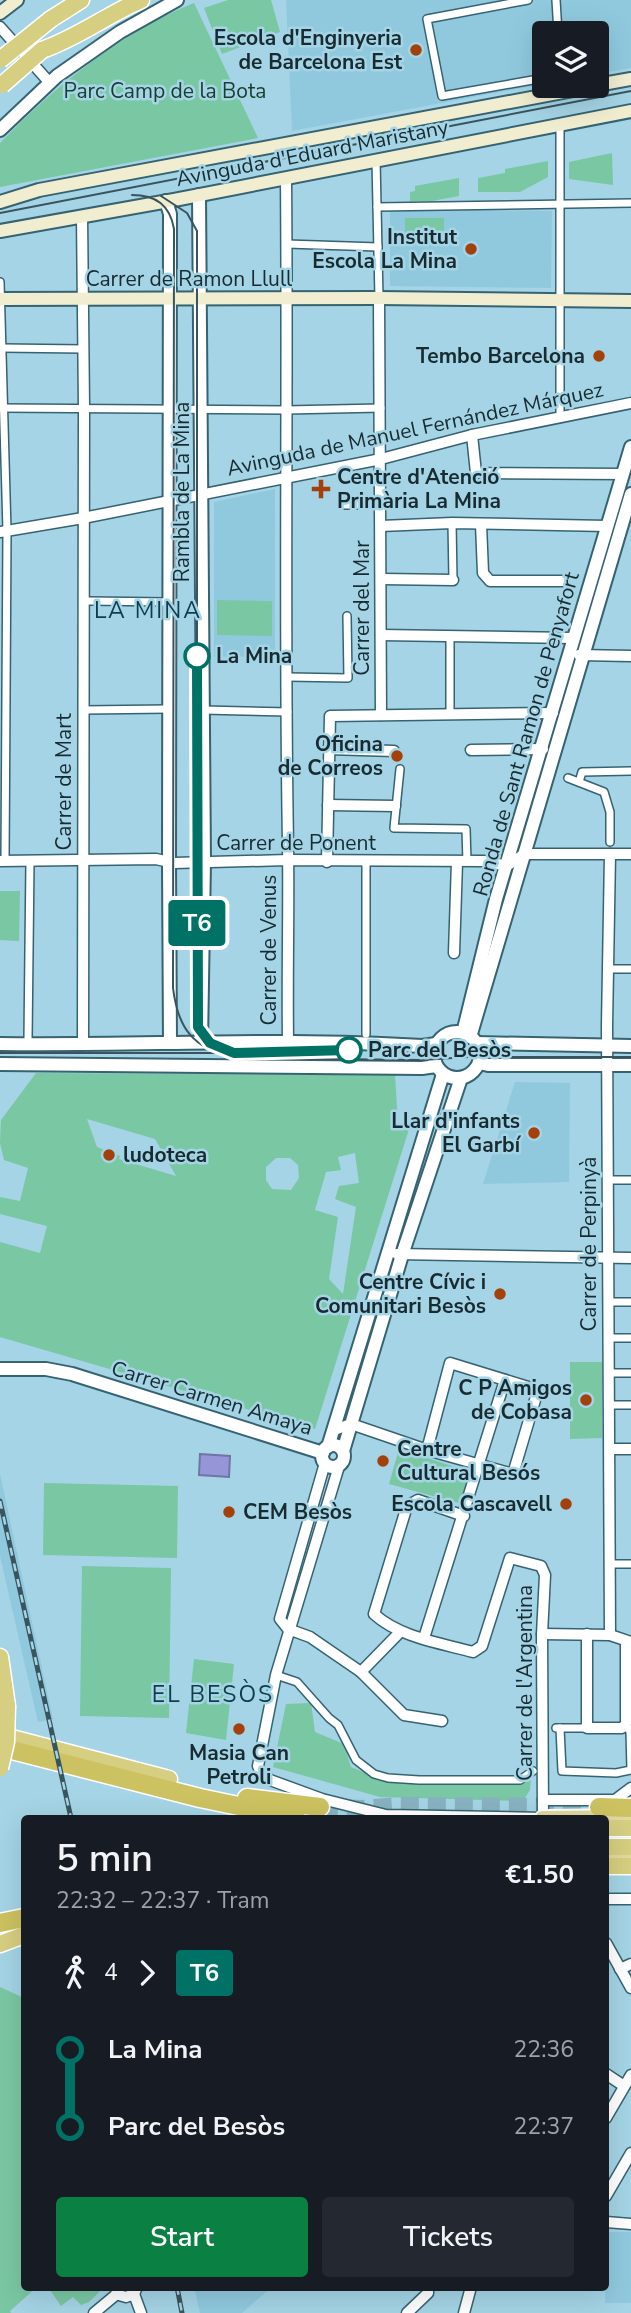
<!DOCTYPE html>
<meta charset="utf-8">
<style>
body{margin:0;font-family:"Nunito Sans",sans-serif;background:#242831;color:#f1f3f6;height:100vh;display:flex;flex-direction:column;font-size:26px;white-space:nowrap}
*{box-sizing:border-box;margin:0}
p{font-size:23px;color:#9ea1a6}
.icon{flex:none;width:38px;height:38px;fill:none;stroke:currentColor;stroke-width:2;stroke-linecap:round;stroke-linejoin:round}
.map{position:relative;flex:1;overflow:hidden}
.panel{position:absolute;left:21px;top:1815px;width:588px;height:476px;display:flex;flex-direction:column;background:#171b24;border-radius:7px;box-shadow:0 7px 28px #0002}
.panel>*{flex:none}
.badge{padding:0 14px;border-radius:5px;font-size:24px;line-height:46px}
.controls{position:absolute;left:532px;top:21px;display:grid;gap:14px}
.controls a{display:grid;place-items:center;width:77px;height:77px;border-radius:7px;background:#171b24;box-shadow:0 7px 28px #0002;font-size:35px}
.map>.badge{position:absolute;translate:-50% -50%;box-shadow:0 0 0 4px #fff}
.legs{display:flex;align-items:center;gap:10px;height:77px;padding:0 35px;font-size:23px}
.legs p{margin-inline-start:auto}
.head{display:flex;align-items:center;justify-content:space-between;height:119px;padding:0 35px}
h1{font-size:38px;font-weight:600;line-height:52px}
.action{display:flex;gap:14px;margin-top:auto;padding:14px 35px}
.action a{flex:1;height:80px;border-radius:7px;background:#0b8043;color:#fff;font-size:28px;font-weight:600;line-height:80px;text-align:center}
.action a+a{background:#242831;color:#f1f3f6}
ul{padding:0 35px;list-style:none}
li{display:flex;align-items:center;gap:24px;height:77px;font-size:26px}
li i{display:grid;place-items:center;width:10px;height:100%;margin:0 9px;background:currentColor}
li i::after{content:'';width:18px;height:18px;margin:-9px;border:5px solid;border-radius:50%;background:#171b24}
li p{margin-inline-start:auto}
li:first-child i{background:linear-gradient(#0000 50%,currentColor 0)}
li:last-child i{background:linear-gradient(currentColor 50%,#0000 0)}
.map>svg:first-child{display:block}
</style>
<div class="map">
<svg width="631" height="2313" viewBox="0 0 631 2313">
<rect width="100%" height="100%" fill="#a4d4e5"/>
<g fill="#90c9de">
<polygon points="286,0 631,0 631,68 597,74 597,33 544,33 544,84 292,131"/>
<polygon points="390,209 552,211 551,288 390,286"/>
<polygon points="275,489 275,656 214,657 214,502"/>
<polygon points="515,1082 570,1083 569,1182 483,1184"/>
<polygon points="0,1474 53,1719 38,1722 0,1556"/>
<polygon points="606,2232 631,2232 631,2303 605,2303"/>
<polygon points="194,2287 272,2287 242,2313 200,2313"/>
</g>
<g fill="#7ac7a3" fill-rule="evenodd">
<polygon points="228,0 271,0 280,32 222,54 204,8"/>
<path d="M194,3L258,138L0,187V143C54,87 121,32 194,3Z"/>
<polygon points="612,153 613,185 569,179 569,162"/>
<polygon points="548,161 548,177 520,192 478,192 478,178 505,173 505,169"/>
<polygon points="459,178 459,196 432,201 410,201 410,192 415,191 415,186"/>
<rect x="405" y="218" width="39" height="21"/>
<polygon points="217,600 272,601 272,636 217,635"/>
<polygon points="20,891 19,941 0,940 0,891"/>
<path d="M36,1073L395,1075L398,1124L410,1126L315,1429L0,1337V1242L40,1253L47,1226L0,1214V1197L20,1201L28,1168L4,1160L0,1143L1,1120ZM87,1119L155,1139L176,1176L119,1159L120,1156L97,1147ZM355,1153L359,1183L339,1186L335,1199L356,1207L343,1294L329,1279L338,1217L315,1210L326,1172L341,1170L338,1157ZM276,1158H290L298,1165L299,1178L291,1190L272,1189L266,1180V1167Z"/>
<polygon points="570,1362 602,1362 602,1438 570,1439"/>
<polygon points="399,1449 471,1472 462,1504 389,1484"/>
<polygon points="44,1483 178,1486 177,1558 43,1555"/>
<polygon points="82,1566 171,1568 169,1718 80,1716"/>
<polygon points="194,1659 234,1664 226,1740 186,1733"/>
<polygon points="311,1703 315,1732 344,1744 351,1767 388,1782 440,1783 531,1778 530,1790 523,1801 380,1797 273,1767 286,1704"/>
<polygon points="0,1987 24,1998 24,2287 37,2287 10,2311 11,2313 0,2313"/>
<polygon points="48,2287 104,2287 89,2302 81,2305 73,2297 61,2306"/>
</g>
<polygon fill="#9595d7" stroke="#7075a5" stroke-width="2" points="200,1454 230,1456 229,1477 199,1475"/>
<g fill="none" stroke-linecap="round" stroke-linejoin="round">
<polyline stroke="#88b2c1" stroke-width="18" stroke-dasharray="18 9" stroke-linecap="butt" points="320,1807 360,1809 399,1806 599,1807"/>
<defs>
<g id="pedestrian">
<polyline points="528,0 427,19 442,96 544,78"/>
<polyline points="556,0 558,33"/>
<polyline points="376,160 379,298"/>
<polyline points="377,207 631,203"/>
<polyline points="287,244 378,247"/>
<polyline points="0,282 7,531 5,861"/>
<polyline points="2,348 84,349"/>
<polyline points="1,408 286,410 381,408"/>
<polyline points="560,418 560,130"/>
<polyline points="344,505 381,505"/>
<polyline points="452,523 453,580"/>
<polyline points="89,601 166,602"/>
<polyline points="450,637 450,715"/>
<polyline points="288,677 348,678 347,616"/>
<polyline points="83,710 169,709"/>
<polyline points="203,710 288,712"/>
<polyline points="400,769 394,828 466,829 467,862"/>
<polyline points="568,778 604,792 610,812 610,842"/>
<polyline points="579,782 582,772 631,771"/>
<polyline points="613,969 631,969"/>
<polyline points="366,1034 366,862"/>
<polyline points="28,1040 30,861"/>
<polyline points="613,1180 631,1180"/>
<polyline points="613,1302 631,1302"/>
<polyline points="614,1338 631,1338"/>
<polyline points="613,1373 631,1373"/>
<polyline points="614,1405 631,1405"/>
<polyline points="614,1564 631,1564"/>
<polyline points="276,1675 297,1682 329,1718 338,1725 356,1760 374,1774 388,1778 419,1780 520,1780 533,1771"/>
<polyline points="556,1728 587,1728"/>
<polyline points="560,1728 562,1771 616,1773 631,1770 630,1732 626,1724"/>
</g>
<g id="minor">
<polyline points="0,27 49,82"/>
<path d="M286,178C288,400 284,622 288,844C289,910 287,975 288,1040"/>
<polyline points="82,216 84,407 83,1045"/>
<polyline points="379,298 381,715"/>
<polyline points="472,435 476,473 623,474"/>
<polyline points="481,524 483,573 490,581 563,581"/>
<polyline points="381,526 452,523 607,526"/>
<polyline points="0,532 83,518 381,459 472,435 631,403"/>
<polyline points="382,579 453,580"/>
<polyline points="381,635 573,638"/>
<polyline points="579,655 631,656"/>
<polyline points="328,749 394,751"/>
<polyline points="471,750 543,749"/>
<polyline points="328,805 395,806"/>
<polyline points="610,854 607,1026 610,1635"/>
<polyline points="0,861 156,859 174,863 288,860 484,861 507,866 524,854 631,854"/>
<polyline points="327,862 330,716 553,713"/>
<polyline points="454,953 457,862"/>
<polyline points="397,1254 631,1258"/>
<polyline points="334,1430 351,1424 427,1450 513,1474 538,1390 450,1363 427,1450"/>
<polyline points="611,1449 631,1449"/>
<polyline points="339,1466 276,1675 258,1766 261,1773 270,1780 322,1799 386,1815 543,1818"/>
<path d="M464,1516L418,1500L407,1506L374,1614C399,1637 440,1643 473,1652L482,1646L510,1558L541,1566L545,1575L542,1634L543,1818"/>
<polyline points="288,1629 310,1637 361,1672 404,1715 442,1721"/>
<polyline points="288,1629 280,1619 325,1463"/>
<polyline points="542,1634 610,1635 631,1642"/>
<polyline points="587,1634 587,1728 622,1728 626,1724 626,1642"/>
<polyline points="424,1638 505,1380"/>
<polyline points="361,1672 400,1632"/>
<polyline points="543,1800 615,1800 631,1788"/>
<polyline points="606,1899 631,1899"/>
<polyline points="606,1943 631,1988"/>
<polyline points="620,1969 631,1964"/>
<polyline points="606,2074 624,2086"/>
<polyline points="606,2118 631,2075"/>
<polyline points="606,2196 631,2153"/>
<polyline points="606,2222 631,2224"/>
<polyline points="115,2287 119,2295 126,2297 134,2294 137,2287"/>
<polyline points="134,2294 141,2313"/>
<polyline points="94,2313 118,2293"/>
<polyline points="407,2313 428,2293 428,2287"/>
<polyline points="464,2313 471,2287"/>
</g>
<g id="tertiary">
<polyline points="0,130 57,76 120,32 177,0"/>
<polyline points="199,195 204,862 201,1042"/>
<polyline points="166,201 170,214 169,862 170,1042"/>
<circle cx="457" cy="1055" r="23"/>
<polyline points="463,1033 496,899 631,447"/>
<polyline points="470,1037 631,494"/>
<polyline points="476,1043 631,1046"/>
<path d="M0,1044C141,1046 281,1037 422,1046L436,1044"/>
<polyline points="479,1063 488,1065 631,1065"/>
<polyline points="0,1064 422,1068 436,1066"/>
<polyline points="0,1369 46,1369 72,1374 323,1453"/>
<circle cx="333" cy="1456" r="11"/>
<polyline points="328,1447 443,1074"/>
<polyline points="343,1451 402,1255 461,1078"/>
</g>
<g id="secondary">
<polyline points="0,13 17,0"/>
<polyline points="597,85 631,79"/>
<polyline points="0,202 39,190 595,86"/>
<polyline points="0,231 174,200 631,111"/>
<polyline points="0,299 379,298 631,301"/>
</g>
<g id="primary">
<polyline points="543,1818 631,1817"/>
<polyline points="606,1857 631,1858"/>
</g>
<g id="trunk">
<polyline points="51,19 81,0"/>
<path d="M42,50C77,38 107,15 141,0"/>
<polyline points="0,1657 7,1706"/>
<polyline points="0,1735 169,1779"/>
<polyline points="606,1828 631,1828"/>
<polyline points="606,1847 631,1847"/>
<polyline points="606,1866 631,1866"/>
<polyline points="0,1944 24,1935"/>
</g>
<g id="motorway">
<polyline points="0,1747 200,1798 296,1818"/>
<polyline points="247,1798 320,1807"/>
<polyline points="599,1807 631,1808"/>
<polyline points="0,1923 24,1918"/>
</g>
</defs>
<use href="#pedestrian" stroke="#366372" stroke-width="10"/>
<use href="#minor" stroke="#366372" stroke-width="13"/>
<use href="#tertiary" stroke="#366372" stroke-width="16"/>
<use href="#secondary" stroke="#366372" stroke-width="16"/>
<use href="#primary" stroke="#fff" stroke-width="18"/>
<use href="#trunk" stroke="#fff" stroke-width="19"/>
<use href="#motorway" stroke="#fff" stroke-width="21"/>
<use href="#pedestrian" stroke="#fff" stroke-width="7"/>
<use href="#minor" stroke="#fff" stroke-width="10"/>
<use href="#tertiary" stroke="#fff" stroke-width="12"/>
<use href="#secondary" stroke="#f0edd0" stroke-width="12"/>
<use href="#primary" stroke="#e0daa0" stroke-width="14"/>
<use href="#trunk" stroke="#d6ce80" stroke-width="16"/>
<use href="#motorway" stroke="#ccc261" stroke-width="18"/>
<g stroke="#3a545d" stroke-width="2">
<path d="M132,195C156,195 170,205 174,229L173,988C178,1029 193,1048 234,1058L422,1060L468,1057H631"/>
<polyline points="161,196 187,213 197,231 197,1010 202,1034 212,1045"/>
<polyline points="0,213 631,91"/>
<polyline points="0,1053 215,1053"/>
</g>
<defs>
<g id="rail">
<polyline points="0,1501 71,1818"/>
<polyline points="177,2287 182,2313"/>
</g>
</defs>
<use href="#rail" stroke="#3a545d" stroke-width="5"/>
<use href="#rail" stroke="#a4d4e5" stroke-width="2.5" stroke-dasharray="8" stroke-linecap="butt"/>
<defs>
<g id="trunk-bridge">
<polyline points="0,60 51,19"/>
<polyline points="2,85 42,50"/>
<polyline points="0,1768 6,1742 7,1706"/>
</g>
</defs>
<use href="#trunk-bridge" stroke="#fff" stroke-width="19" stroke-linecap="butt"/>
<use href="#trunk-bridge" stroke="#d6ce80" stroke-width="16"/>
</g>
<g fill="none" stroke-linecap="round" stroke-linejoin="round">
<defs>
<polyline id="line-1" points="197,656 198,1027 210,1043 234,1053 349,1050"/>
</defs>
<use href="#line-1" stroke="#fff" stroke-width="16"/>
<use href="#line-1" stroke="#007165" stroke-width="10"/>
</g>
<g fill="#a44009" stroke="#a4d4e5" stroke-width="2.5">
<circle cx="416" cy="50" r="7"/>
<circle cx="471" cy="249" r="7"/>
<circle cx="599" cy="356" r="7"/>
<path d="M317.5 478.5h7v7h7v7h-7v7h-7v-7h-7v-7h7z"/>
<circle cx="397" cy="756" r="7"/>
<circle cx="534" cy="1133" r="7"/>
<circle cx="109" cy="1155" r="7"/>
<circle cx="500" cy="1294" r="7"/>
<circle cx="586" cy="1400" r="7"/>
<circle cx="383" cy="1461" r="7"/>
<circle cx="566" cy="1504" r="7"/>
<circle cx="229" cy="1512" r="7"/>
<circle cx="239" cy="1729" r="7"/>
</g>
<g fill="#fff" stroke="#007165" stroke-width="3.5">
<circle cx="197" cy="656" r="12"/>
<circle cx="349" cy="1050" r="12"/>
</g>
<g text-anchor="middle" stroke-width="5" stroke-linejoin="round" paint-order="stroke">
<g font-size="21" font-weight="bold" fill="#182b31" stroke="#a4d4e5" text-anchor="end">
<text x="402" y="45">Escola d'Enginyeria<tspan x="402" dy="24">de Barcelona Est</tspan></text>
<text x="457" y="244">Institut<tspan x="457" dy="24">Escola La Mina</tspan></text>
<text x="585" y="363">Tembo Barcelona</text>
<text x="337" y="484" text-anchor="start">Centre d'Atenció<tspan x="337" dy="24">Primària La Mina</tspan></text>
<text x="383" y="751">Oficina<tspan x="383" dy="24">de Correos</tspan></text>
<text x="520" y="1128">Llar d'infants<tspan x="520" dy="24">El Garbí</tspan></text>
<text x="123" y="1162" text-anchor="start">ludoteca</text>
<text x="486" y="1289">Centre Cívic i<tspan x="486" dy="24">Comunitari Besòs</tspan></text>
<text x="572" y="1395">C P Amigos<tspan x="572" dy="24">de Cobasa</tspan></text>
<text x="397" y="1456" text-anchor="start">Centre<tspan x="397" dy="24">Cultural Besós</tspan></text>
<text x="552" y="1511">Escola Cascavell</text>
<text x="243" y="1519" text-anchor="start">CEM Besòs</text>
<text x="239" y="1760" text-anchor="middle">Masia Can<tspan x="239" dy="24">Petroli</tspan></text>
</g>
<g font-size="21" fill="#193d2e" stroke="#a4d4e5">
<text x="165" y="98">Parc Camp de la Bota</text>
</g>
<g font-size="21" fill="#182b31" stroke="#a4d4e5">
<text transform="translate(312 153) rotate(-11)" y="7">Avinguda d'Eduard Maristany</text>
<text x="189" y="286">Carrer de Ramon Llull</text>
<text transform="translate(415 429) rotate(-12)" y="7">Avinguda de Manuel Fernández Márquez</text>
<text transform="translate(182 492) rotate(-90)" y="7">Rambla de La Mina</text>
<text transform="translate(362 608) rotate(-90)" y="7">Carrer del Mar</text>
<text transform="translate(526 734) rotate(-74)" y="7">Ronda de Sant Ramon de Penyafort</text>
<text transform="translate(64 782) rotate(-90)" y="7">Carrer de Mart</text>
<text x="296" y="850">Carrer de Ponent</text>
<text transform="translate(269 950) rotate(-90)" y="7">Carrer de Venus</text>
<text transform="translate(589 1244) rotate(-90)" y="7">Carrer de Perpinyà</text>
<text transform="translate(212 1398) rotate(17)" y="7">Carrer Carmen Amaya</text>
<text transform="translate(525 1683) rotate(-90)" y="7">Carrer de l'Argentina</text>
</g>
<g font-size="21" font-weight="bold" fill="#182b31" stroke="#a4d4e5" text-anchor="start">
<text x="216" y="663">La Mina</text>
<text x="368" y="1057">Parc del Besòs</text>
</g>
<g font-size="23" letter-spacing="2" fill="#0e3e4c" stroke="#a4d4e5">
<text x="148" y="618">LA MINA</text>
<text x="213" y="1702">EL BESÒS</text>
</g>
</g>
</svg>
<div class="controls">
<a><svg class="icon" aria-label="layers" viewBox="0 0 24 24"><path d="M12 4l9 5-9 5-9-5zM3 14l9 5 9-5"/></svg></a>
</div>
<b class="badge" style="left:197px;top:923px;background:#007165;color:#fff">T6</b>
<section class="panel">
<div class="head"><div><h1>5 min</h1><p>22:32 – 22:37 · Tram</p></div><b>€1.50</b></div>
<div class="legs"><svg class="icon" aria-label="walk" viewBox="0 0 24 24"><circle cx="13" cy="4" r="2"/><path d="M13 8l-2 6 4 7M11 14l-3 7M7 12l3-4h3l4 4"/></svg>4<svg class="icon" aria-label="forward" viewBox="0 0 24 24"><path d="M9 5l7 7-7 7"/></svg><b class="badge" style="background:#007165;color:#fff">T6</b></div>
<ul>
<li><i style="color:#007165"></i><b>La Mina</b><p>22:36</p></li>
<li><i style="color:#007165"></i><b>Parc del Besòs</b><p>22:37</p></li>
</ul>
<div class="action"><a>Start</a><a>Tickets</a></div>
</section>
</div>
